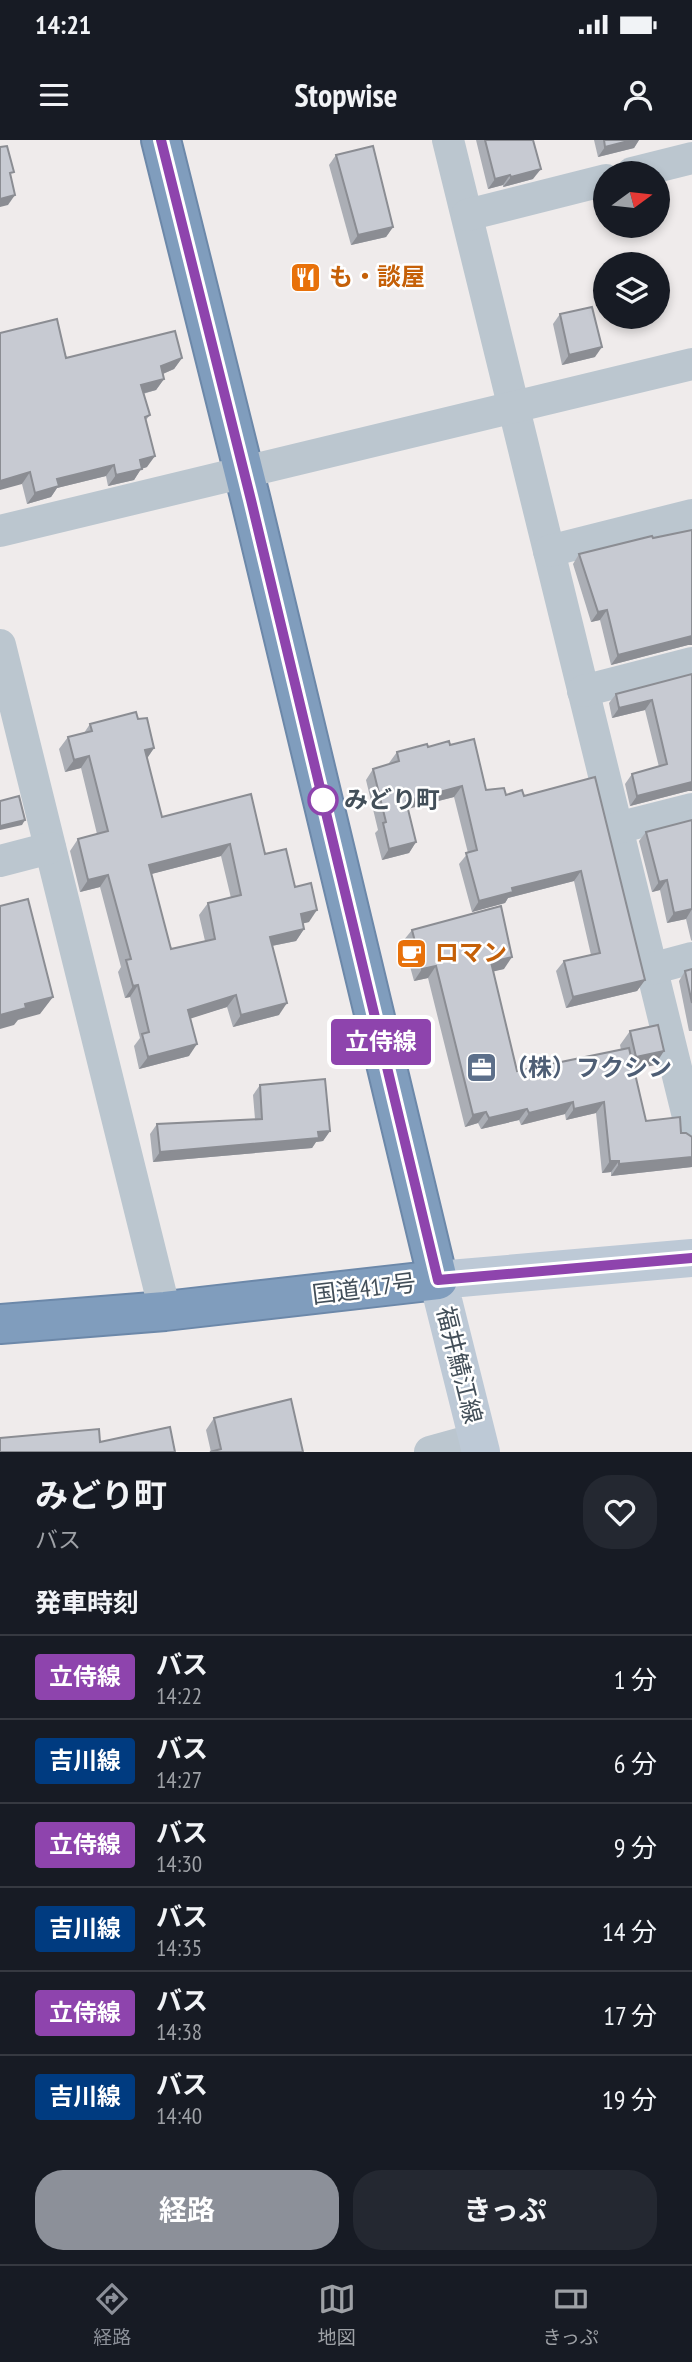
<!DOCTYPE html>
<html lang="ja">
<meta charset="utf-8">
<style>
body{margin:0;font-family:"PT Sans Narrow","Noto Sans JP",sans-serif;background:#242831;color:#f1f3f6;height:100vh;display:flex;flex-direction:column;font-size:26px;white-space:nowrap}
*{box-sizing:border-box;margin:0}
p{font-size:23px;color:#9ea1a6}
.icon{flex:none;width:38px;height:38px;fill:none;stroke:currentColor;stroke-width:2;stroke-linecap:round;stroke-linejoin:round}
.map{position:relative;height:1312px;overflow:hidden}
.details{display:flex;flex-direction:column;background:#171b24;flex:1}
.details>*{flex:none}
.badge{padding:0 14px;border-radius:5px;font-size:24px;line-height:46px}
.needle{width:46px;rotate:75deg}
.tools{position:absolute;left:593px;top:21px;display:grid;gap:14px}
.tools a{display:grid;place-items:center;width:77px;height:77px;border-radius:50%;background:#171b24;box-shadow:0 4px 10px #0003;font-size:35px}
.map>.badge{position:absolute;translate:-50% -50%;box-shadow:0 0 0 4px #fff}
h2{padding:0 35px;font-size:26px;line-height:63px}
.round{display:grid;place-items:center;flex:none;width:74px;height:74px;border-radius:28px;background:#242831}
.overview{display:flex;align-items:center;justify-content:space-between;height:119px;padding:0 35px}
h1{font-size:33px;font-weight:700;line-height:52px}
.button{display:flex;gap:14px;margin-top:auto;padding:14px 35px}
.button a{flex:1;height:80px;border-radius:28px;background:#8c9099;color:#fff;font-size:28px;font-weight:700;line-height:80px;text-align:center}
.button a+a{background:#242831;color:#f1f3f6}
ul{padding:0;list-style:none}
li{display:flex;align-items:center;gap:21px;height:84px;padding:0 35px;border-top:2px solid #363941}
li div{flex:1}
li b{display:block;font-size:26px}
li em{font-style:normal}
li .badge{min-width:77px;font-weight:700;text-align:center}
.status{display:flex;justify-content:space-between;align-items:center;height:49px;padding:0 35px;background:#171b24;direction:ltr}
.status svg{height:19px;fill:currentColor}
header{display:flex;justify-content:space-between;align-items:center;height:91px;padding:0 35px;background:#171b24;font-size:32px;font-weight:700}
.tab-bar{display:flex;justify-content:space-around;align-items:center;height:98px;border-top:2px solid #363941;background:#171b24;font-size:19px;color:#9ea1a6}
.tab-bar a{display:grid;justify-items:center;gap:4px}
.tab-bar .selected{color:#8c9099}
.map>svg:first-child{display:block}
</style>
<div class="status"><b>14:21</b><svg viewBox="0 0 49 12"><path d="M0 12V9h3v3zM5 12V6h3v6zM10 12V3h3v9zM15 12V0h3v12zM26 1h20v11H26zM47 4h2v5h-2z"/></svg></div>
<header><svg class="icon" aria-label="menu" viewBox="0 0 24 24"><path d="M4 6h16M4 12h16M4 18h16"/></svg>Stopwise<svg class="icon" aria-label="person" viewBox="0 0 24 24"><circle cx="12" cy="8" r="4"/><path d="M4 21q1-7 8-7t8 7"/></svg></header>
<div class="map">
<svg width="692" height="1312" viewBox="0 0 692 1312">
<rect width="100%" height="100%" fill="#efebeb"/>
<g fill="none" stroke-linecap="round" stroke-linejoin="round">
<defs>
<polyline id="highway" points="0,1184 165,1171 438,1140 251,361 161,0"/>
</defs>
<use href="#highway" stroke="#6c88a9" stroke-width="42"/>
<g stroke="#bbc6cf" stroke-width="32">
<polyline points="448,0 692,993"/>
<polyline points="632,33 692,18"/>
<polyline points="467,75 606,40"/>
<polyline points="0,391 692,224"/>
<polyline points="549,411 692,375"/>
<polyline points="0,505 165,1171"/>
<polyline points="583,551 692,523"/>
<polyline points="617,688 692,669"/>
<polyline points="0,721 50,708"/>
<polyline points="651,829 692,818"/>
<polyline points="430,1312 477,1299"/>
</g>
<polyline stroke="#bdc9d6" stroke-width="38" points="481,1312 438,1140 692,1118"/>
<use href="#highway" stroke="#809dbd" stroke-width="38"/>
</g>
<g fill="#abaeb5" fill-rule="evenodd">
<polygon points="476,0 533,0 533,39 503,47 503,45 488,49"/>
<polygon points="594,0 639,0 634,8 598,17"/>
<polygon points="336,15 393,87 386,97 351,105 329,25"/>
<polygon points="560,174 595,217 562,225 553,184"/>
<polygon points="66,218 182,218 174,229 163,234 164,239 156,250 143,254 150,275 146,280 147,327 141,329 134,340 108,346 106,336 57,348 51,357 27,364 22,344"/>
<polygon points="692,390 692,505 688,505 611,525 600,480 591,482 573,424 579,414"/>
<polygon points="692,534 688,651 630,666 625,644 632,634 659,627 645,570 612,578 609,563 616,554"/>
<path d="M138,579L154,608L147,618L162,677L265,714L295,747L309,782L303,783L304,789L296,801L272,806L279,875L233,887L227,867L190,878L189,916L139,929L134,906L140,898L130,857L125,858L118,832L121,827L100,747L80,752L70,711L78,699L97,694L81,628L65,632L59,609L68,597L84,593L90,584ZM221,716L231,758L208,763L199,775L205,801L171,809L151,734Z"/>
<polygon points="450,605 486,650 506,655 524,656 595,637 645,840 637,851 566,868 556,831 564,821 591,815 574,741 508,758 505,763 472,772 459,724 468,713 454,657 408,669 416,702 409,713 382,720 375,693 378,690 366,640 373,629 389,624 389,623 397,612 428,607"/>
<polygon points="692,680 692,801 691,800 686,779 667,783 660,750 652,752 639,701 646,692"/>
<polygon points="412,790 504,829 493,831 517,931 621,910 620,905 630,891 655,925 634,929 646,981 692,997 692,1027 611,1036 611,1032 602,1033 596,973 566,980 565,974 521,985 519,980 481,989 478,983 465,987 428,838 414,841 403,801"/>
<polygon points="692,829 692,891 689,891 679,841 685,831"/>
<polygon points="260,945 330,991 323,1001 316,1002 312,1008 153,1022 150,994 157,984 255,979 253,955"/>
<polygon points="214,1278 303,1312 211,1312 206,1290"/>
</g>
<g fill="#8b8d93">
<polygon points="632,0 639,0 634,8 598,17 605,7"/>
<polygon points="541,29 533,39 503,47 511,37"/>
<polygon points="510,35 503,45 488,49 495,39"/>
<polygon points="15,55 8,65 0,67 0,59"/>
<polygon points="393,87 386,97 351,105 358,95"/>
<polygon points="602,207 595,217 562,225 569,215"/>
<polygon points="182,218 174,229 153,238 161,226"/>
<polygon points="164,239 156,250 133,256 141,245"/>
<polygon points="155,316 147,327 141,329 134,340 108,346 116,335 140,320"/>
<polygon points="114,325 106,336 57,348 51,357 27,364 35,353 57,339"/>
<polygon points="30,332 22,344 0,350 0,341"/>
<polygon points="607,470 600,480 591,482 598,472"/>
<polygon points="692,496 692,505 688,505 611,525 618,515"/>
<polygon points="652,560 645,570 612,578 619,568"/>
<polygon points="154,608 146,620 145,610"/>
<polygon points="89,616 81,628 65,632 74,620"/>
<polygon points="692,642 692,651 688,651 630,666 637,656"/>
<polygon points="462,646 454,657 398,671 406,661"/>
<polygon points="25,680 22,685 0,690 0,686"/>
<polygon points="416,702 409,713 382,720 389,709"/>
<polygon points="230,704 221,716 140,737 149,725"/>
<polygon points="581,731 574,741 508,758 505,763 472,772 479,761 512,748"/>
<polygon points="108,735 100,747 80,752 88,740"/>
<polygon points="667,740 660,750 652,752 659,742"/>
<polygon points="692,769 686,779 667,783 674,773"/>
<polygon points="317,770 309,782 293,786 301,774"/>
<polygon points="304,789 296,801 261,808 270,797"/>
<polygon points="512,817 504,829 483,834 491,822"/>
<polygon points="436,826 428,838 414,841 422,829"/>
<polygon points="645,840 637,851 566,868 573,857"/>
<polygon points="138,845 130,857 125,858 133,846"/>
<polygon points="236,855 227,867 180,882 188,870"/>
<polygon points="53,857 40,874 18,880 14,885 0,889 0,875 25,864"/>
<polygon points="287,863 279,875 233,887 241,875"/>
<polygon points="197,904 189,916 139,929 148,917"/>
<polygon points="664,911 655,925 626,931 636,917"/>
<polygon points="573,962 565,974 521,985 529,973"/>
<polygon points="604,962 596,973 566,980 574,969"/>
<polygon points="527,969 519,980 481,989 489,978"/>
<polygon points="486,972 478,983 465,987 473,975"/>
<polygon points="330,991 323,1001 316,1002 312,1008 153,1022 160,1012"/>
<polygon points="692,1017 692,1027 611,1036 619,1024"/>
<polygon points="610,1021 619,1021 611,1032 602,1033"/>
</g>
<g fill="#c7cad2" stroke="#8b8d93" stroke-width="2" fill-rule="evenodd">
<polygon points="485,0 533,0 541,29 511,37 510,35 495,39"/>
<polygon points="604,0 632,0 605,7"/>
<polygon points="7,6 14,32 10,33 15,55 0,59 0,7"/>
<polygon points="373,6 393,87 358,95 336,15"/>
<polygon points="592,167 602,207 569,215 560,174"/>
<polygon points="57,179 66,218 175,191 182,218 161,226 164,239 141,245 150,275 145,277 155,316 140,320 142,329 116,335 114,325 57,339 59,346 35,353 30,332 0,341 0,193"/>
<polygon points="692,390 692,496 618,515 607,470 598,472 579,414 652,396 653,398"/>
<polygon points="692,534 692,642 637,656 632,634 667,624 652,560 619,568 616,554"/>
<path d="M136,572L138,579L147,578L154,608L145,610L162,677L251,654L265,714L286,709L295,747L311,743L317,770L301,774L304,789L270,797L287,863L241,875L236,855L188,870L197,904L148,917L142,894L149,892L138,845L133,846L126,820L131,819L108,735L88,740L78,699L108,691L89,616L74,620L68,597L92,591L90,584ZM230,704L241,755L208,763L215,799L171,809L149,725Z"/>
<polygon points="474,599 486,650 504,648 506,655 522,650 524,656 595,637 645,840 573,857 564,821 600,813 581,731 512,748 513,752 479,761 466,713 477,710 462,646 406,661 416,702 389,709 383,683 386,682 373,629 399,621 397,612 427,604 428,607 449,601 450,605"/>
<polygon points="19,656 25,680 0,686 0,661"/>
<polygon points="692,680 692,769 674,773 667,740 659,742 646,692"/>
<polygon points="28,759 53,857 25,864 26,868 0,875 0,766"/>
<polygon points="501,766 512,817 491,822 517,931 629,908 646,981 680,977 681,993 686,993 692,997 692,1017 619,1024 619,1021 610,1021 604,962 574,969 573,962 529,973 527,969 489,978 486,972 473,975 436,826 422,829 412,790"/>
<polygon points="692,829 692,863 685,831"/>
<polygon points="658,885 664,911 636,917 630,891"/>
<polygon points="325,939 330,991 318,992 319,998 160,1012 157,984 262,979 260,945"/>
<polygon points="291,1259 303,1312 210,1312 221,1309 214,1278"/>
<polygon points="170,1287 175,1312 0,1312 0,1298 99,1289 100,1302"/>
</g>
<g fill="none" stroke-linecap="round" stroke-linejoin="round">
<defs>
<polyline id="line" points="161,0 251,360 438,1140 692,1118"/>
</defs>
<use href="#line" stroke="#fff" stroke-width="16"/>
<use href="#line" stroke="#8e44ad" stroke-width="10"/>
</g>
<defs>
<symbol id="restaurant-square" viewBox="-11 -11 22 22"><rect x="-9" y="-9" width="18" height="18" rx="4" fill="#e8710a" stroke="#fff"/><path d="M-5-6h1v4h1v-4h1v4h1v-4h1v5L-1.5 .5V6h-2V.5L-5-1ZM5-6V6H3V1.5H1.5Q1.5-4 5-6Z" fill="#fff"/></symbol>
<symbol id="cafe-square" viewBox="-11 -11 22 22"><rect x="-9" y="-9" width="18" height="18" rx="4" fill="#e8710a" stroke="#fff"/><path d="M-5.5-4.5H6V0H3Q3 3.5 0 3.5H-2.5Q-5.5 3.5-5.5 0ZM3-3.2v2h1.7v-2ZM-6 4.5H4V6H-6Z" fill="#fff"/></symbol>
<symbol id="office-square" viewBox="-11 -11 22 22"><rect x="-9" y="-9" width="18" height="18" rx="4" fill="#5c6f8a" stroke="#fff"/><path d="M-6-3h4V-5.5h4V-3h4V5H-6ZM-1-4.5V-3h2v-1.5ZM-6 0V1H6V0Z" fill="#fff"/></symbol>
</defs>
<g fill-rule="evenodd">
<use href="#restaurant-square" x="288" y="120" width="35" height="35"/>
<use href="#cafe-square" x="394" y="796" width="35" height="35"/>
<use href="#office-square" x="464" y="910" width="35" height="35"/>
</g>
<circle fill="#fff" stroke="#8e44ad" stroke-width="3.5" cx="323" cy="660" r="14"/>
<g text-anchor="middle" stroke-width="5" stroke-linejoin="round" paint-order="stroke">
<g font-size="24" font-weight="bold" fill="#c56008" stroke="#fff" text-anchor="start">
<text x="329" y="145">も・談屋</text>
<text x="435" y="821">ロマン</text>
</g>
<g font-size="24" font-weight="bold" fill="#434f59" stroke="#fff" text-anchor="start">
<text x="344" y="668">みどり町</text>
</g>
<g font-size="24" font-weight="bold" fill="#4e5e75" stroke="#fff" text-anchor="start">
<text x="504" y="936">（株）フクシン</text>
</g>
<g font-size="24" fill="#434f59" stroke="#fff">
<text transform="translate(364 1149) rotate(-7)" y="8">国道417号</text>
<text transform="translate(459 1225) rotate(76)" y="8">福井鯖江線</text>
</g>
</g>
</svg>
<div class="tools">
<a><svg class="needle" viewBox="-14 -14 28 28"><path d="M0-13l5 13h-10z" fill="#e53935"/><path d="M0 13l5-13h-10z" fill="#9ea1a6"/></svg></a>
<a><svg class="icon" aria-label="layers" viewBox="0 0 24 24"><path d="M12 4l9 5-9 5-9-5zM3 14l9 5 9-5"/></svg></a>
</div>
<b class="badge" style="left:381px;top:902px;background:#8e44ad;color:#fff">立侍線</b>
</div>
<section class="details">
<div class="overview"><div><h1>みどり町</h1><p>バス</p></div><a class="round"><svg class="icon" aria-label="heart" viewBox="0 0 24 24"><path d="M12 20l-8-8c-3-5 5-10 8-4 3-6 11-1 8 4z"/></svg></a></div>
<h2>発車時刻</h2>
<ul>
<li><span class="badge" style="background:#8e44ad;color:#fff">立侍線</span><div><b>バス</b><p>14:22</p></div><em>1 分</em></li>
<li><span class="badge" style="background:#003b80;color:#fff">吉川線</span><div><b>バス</b><p>14:27</p></div><em>6 分</em></li>
<li><span class="badge" style="background:#8e44ad;color:#fff">立侍線</span><div><b>バス</b><p>14:30</p></div><em>9 分</em></li>
<li><span class="badge" style="background:#003b80;color:#fff">吉川線</span><div><b>バス</b><p>14:35</p></div><em>14 分</em></li>
<li><span class="badge" style="background:#8e44ad;color:#fff">立侍線</span><div><b>バス</b><p>14:38</p></div><em>17 分</em></li>
<li><span class="badge" style="background:#003b80;color:#fff">吉川線</span><div><b>バス</b><p>14:40</p></div><em>19 分</em></li>
</ul>
<div class="button"><a>経路</a><a>きっぷ</a></div>
</section>
<nav class="tab-bar">
<a class="selected"><svg class="icon" aria-label="directions" viewBox="0 0 24 24"><path d="M12 3l9 9-9 9-9-9zM9 14v-3h6M13 9l2 2-2 2"/></svg>経路</a>
<a><svg class="icon" aria-label="map" viewBox="0 0 24 24"><path d="M3 6l6-2 6 2 6-2v14l-6 2-6-2-6 2zM9 4v14M15 6v14"/></svg>地図</a>
<a><svg class="icon" aria-label="tickets" viewBox="0 0 24 24"><path d="M3 7h18v10H3zM15 7v10"/></svg>きっぷ</a>
</nav>
